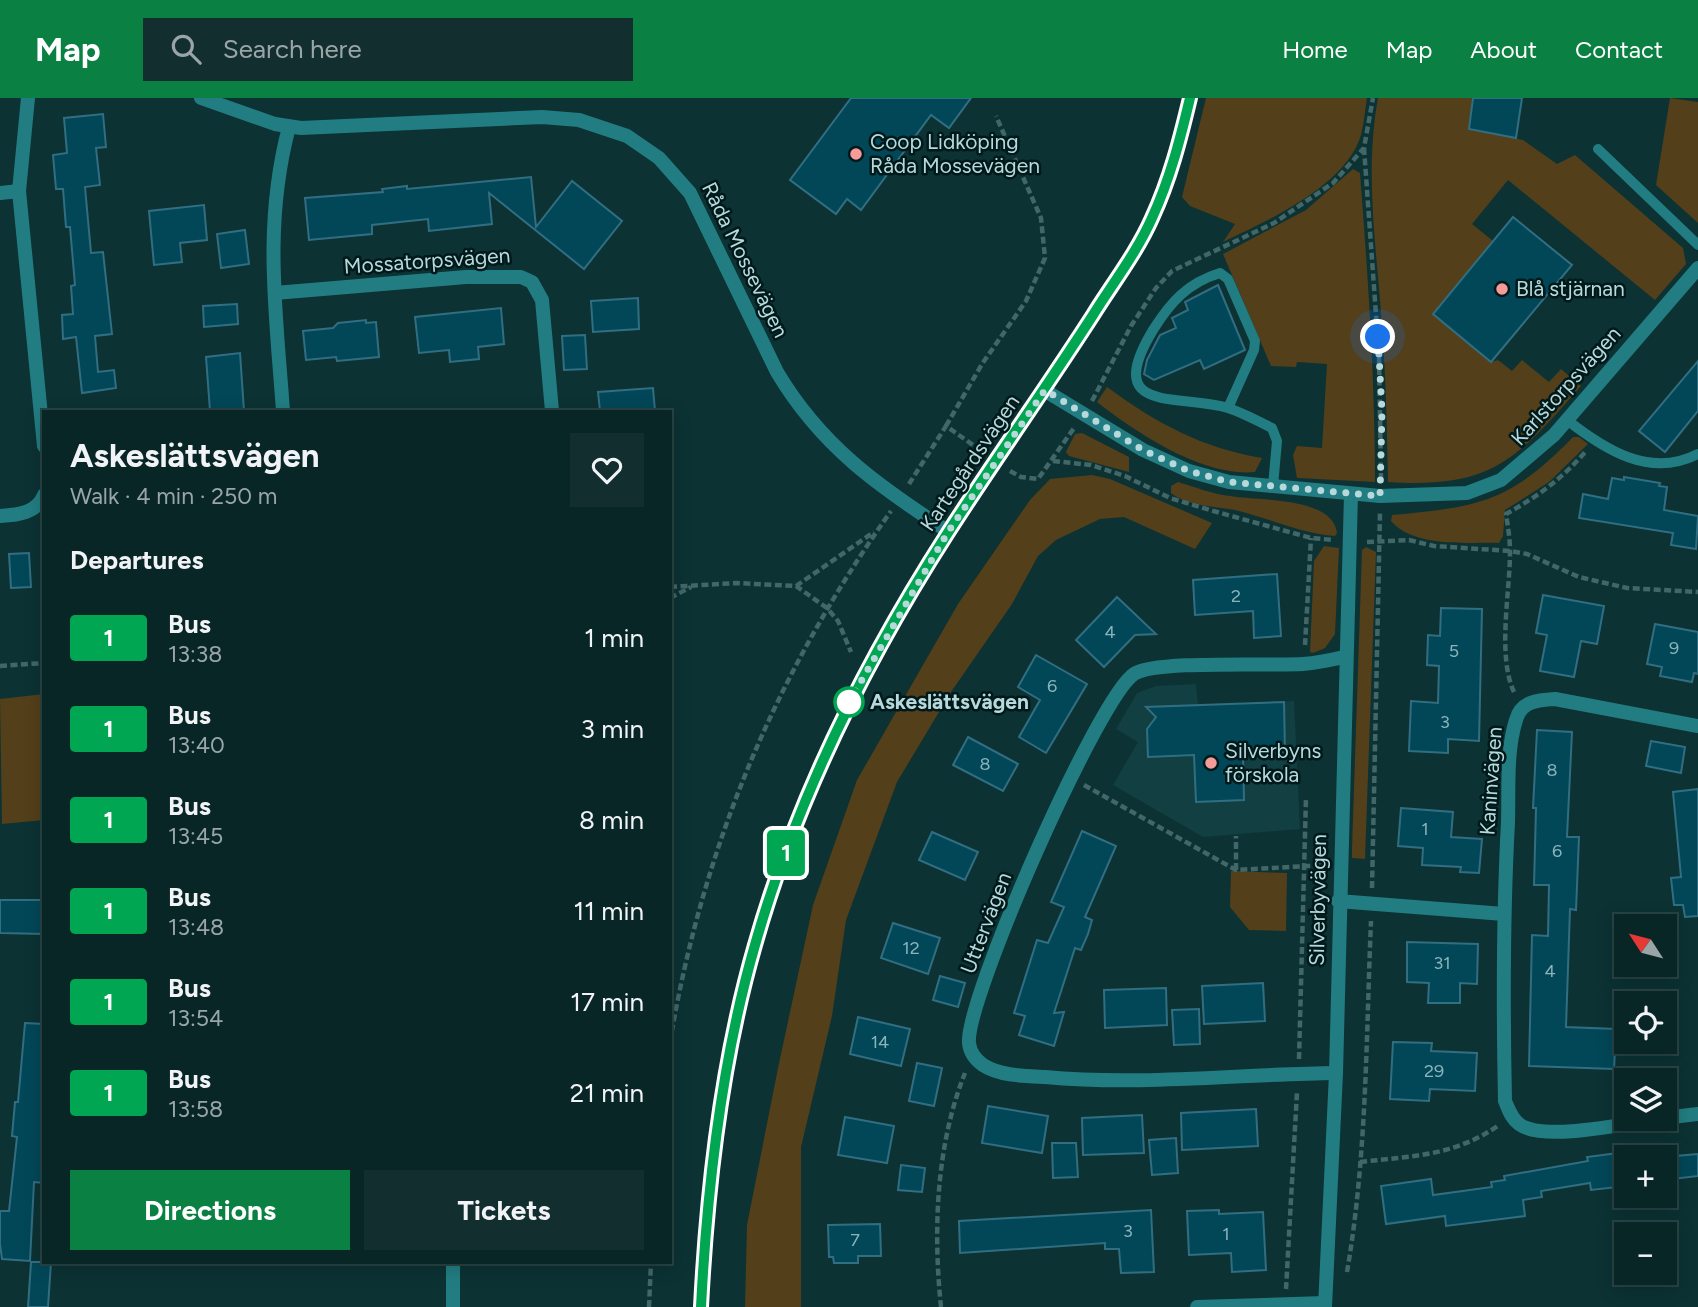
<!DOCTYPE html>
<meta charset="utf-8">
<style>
body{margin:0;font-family:Figtree,sans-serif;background:#122e2f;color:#f1f3f6;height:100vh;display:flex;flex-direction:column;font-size:26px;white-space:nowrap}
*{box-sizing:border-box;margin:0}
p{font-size:23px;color:#99a5a7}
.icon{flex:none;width:38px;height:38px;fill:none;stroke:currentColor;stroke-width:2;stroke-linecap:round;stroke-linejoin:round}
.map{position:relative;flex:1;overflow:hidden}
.side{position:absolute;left:42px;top:312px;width:630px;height:854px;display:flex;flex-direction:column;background:#092627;border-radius:0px;box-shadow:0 4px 18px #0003,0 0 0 2px #294344}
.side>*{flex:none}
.badge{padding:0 14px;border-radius:5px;font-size:24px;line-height:46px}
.needle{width:46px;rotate:306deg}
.fabs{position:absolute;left:1614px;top:816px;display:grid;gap:14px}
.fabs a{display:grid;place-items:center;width:63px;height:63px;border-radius:0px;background:#092627;box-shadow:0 4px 18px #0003,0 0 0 2px #294344;font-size:35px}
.you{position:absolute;width:35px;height:35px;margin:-18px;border:5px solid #fff;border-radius:50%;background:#1a73e8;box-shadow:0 0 0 10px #1a73e833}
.map>.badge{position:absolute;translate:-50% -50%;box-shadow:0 0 0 4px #fff}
h2{padding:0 28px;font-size:26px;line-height:63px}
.round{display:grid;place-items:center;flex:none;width:74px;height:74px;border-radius:0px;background:#122e2f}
.overview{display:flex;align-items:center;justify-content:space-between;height:119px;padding:0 28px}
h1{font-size:33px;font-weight:700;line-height:52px}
.button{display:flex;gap:14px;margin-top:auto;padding:14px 28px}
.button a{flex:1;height:80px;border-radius:0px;background:#0b8043;color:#fff;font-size:28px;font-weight:700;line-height:80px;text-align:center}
.button a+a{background:#122e2f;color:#f1f3f6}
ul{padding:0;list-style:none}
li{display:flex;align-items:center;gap:21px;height:91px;padding:0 28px}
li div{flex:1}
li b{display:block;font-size:26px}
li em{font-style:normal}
li .badge{min-width:77px;font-weight:700;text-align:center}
header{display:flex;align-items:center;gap:42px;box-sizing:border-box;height:98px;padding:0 35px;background:#0b8043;color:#fff}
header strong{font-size:33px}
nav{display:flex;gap:38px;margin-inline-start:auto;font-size:24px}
.search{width:490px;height:63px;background:#122e2f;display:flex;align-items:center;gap:18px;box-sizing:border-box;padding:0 24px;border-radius:0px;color:#99a5a7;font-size:26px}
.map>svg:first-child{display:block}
</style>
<header>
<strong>Map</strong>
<div class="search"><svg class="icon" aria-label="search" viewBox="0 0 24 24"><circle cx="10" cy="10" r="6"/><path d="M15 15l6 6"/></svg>Search here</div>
<nav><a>Home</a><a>Map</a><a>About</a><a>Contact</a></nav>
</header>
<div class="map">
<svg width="1698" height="1209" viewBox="0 0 1698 1209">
<rect width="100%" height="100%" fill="#0c3234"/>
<polygon fill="#123f42" points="1196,586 1198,607 1294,603 1300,731 1203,739 1113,687 1138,644 1116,631 1137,595 1156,588"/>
<g fill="#533f19">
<path d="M1206,0H1367C1365,12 1364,26 1361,37C1346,88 1267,123 1223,144L1235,126L1190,108L1182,99Z"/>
<path d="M1378,0H1472L1470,31L1523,42L1557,66L1575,57L1683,150L1686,166L1655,202L1508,82L1472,126L1493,143L1433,216L1491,264L1498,262L1512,273L1522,262L1549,284L1561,271L1581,288C1516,362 1492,391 1388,384C1387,332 1386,280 1382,229C1377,151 1364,77 1378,0Z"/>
<polygon points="1670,0 1698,4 1698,125 1656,87"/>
<path d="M1353,71L1360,75C1368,178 1375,281 1375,384L1297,380L1293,357L1297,348L1322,350L1327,266L1297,264L1296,269L1271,268L1223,156L1306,112Z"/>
<path d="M1107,289C1156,325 1202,350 1262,360L1255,374C1202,379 1137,335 1097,304Z"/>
<polygon points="1082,335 1129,359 1129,374 1069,358 1066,354 1075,336"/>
<path d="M1573,339H1579L1588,346L1549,384L1505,412L1503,438L1499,445C1467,444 1414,450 1391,423L1392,417C1480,409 1510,404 1573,339Z"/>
<polygon points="1092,377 1110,381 1212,425 1195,451 1124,419 1100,421 1056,442 1038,458 1012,506 951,594 897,684 846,822 832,918 801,1049 801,1209 745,1209 747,1127 778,970 813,807 857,682 958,506 1030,402 1050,381"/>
<path d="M1178,384C1195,389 1212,396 1230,398C1257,403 1333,398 1337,435L1335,438C1303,436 1271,421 1239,413C1218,408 1188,409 1171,395V388Z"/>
<polygon points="1324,448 1339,450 1335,536 1325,550 1313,555 1310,554 1314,463"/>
<polygon points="1366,449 1376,454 1365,761 1352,760 1352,750 1362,452"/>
<polygon points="44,596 44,722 2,726 0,601"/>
<polygon points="1231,773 1287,775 1286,833 1249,832 1230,809"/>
</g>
<g fill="#024758" stroke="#316e81" stroke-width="2">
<polygon points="851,0 971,0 949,30 931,17 861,112 847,101 836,116 790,82"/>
<polygon points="1473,0 1522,0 1516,40 1469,31"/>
<polygon points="103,16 106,49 96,50 100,87 85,89 91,155 103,154 112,236 95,238 98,274 114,272 116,290 82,295 76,239 63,241 62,217 73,216 71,188 75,187 70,129 66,129 63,91 56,91 53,57 67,55 64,20"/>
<polygon points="531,79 536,129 572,83 622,123 584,171 489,95 492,126 429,133 428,121 372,127 372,136 309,142 305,100 383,94 382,91 407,88 407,91"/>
<polygon points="204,107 207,142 180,145 182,164 154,167 149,113"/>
<polygon points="1513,119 1572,167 1491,264 1433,216"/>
<polygon points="245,132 249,166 221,170 217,136"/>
<polygon points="1218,187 1245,252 1204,271 1200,262 1154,282 1144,276 1147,262 1160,237 1176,230 1172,220 1188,212 1185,204"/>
<polygon points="638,200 639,231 593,234 591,203"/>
<polygon points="237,206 238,226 204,229 203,208"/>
<polygon points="501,210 504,246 478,249 479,261 450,264 449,252 419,255 415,219"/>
<polygon points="366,222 366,225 376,224 379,259 337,263 336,259 306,262 303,233 333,230 338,225"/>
<polygon points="585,237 587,271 564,272 562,238"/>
<polygon points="240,255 244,313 210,313 206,259"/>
<polygon points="1698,263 1698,313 1665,354 1639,333"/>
<polygon points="653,290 655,313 600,313 598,294"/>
<polygon points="1624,379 1660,385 1659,388 1667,389 1664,412 1698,418 1696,451 1671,447 1673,435 1579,420 1583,396 1608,401 1612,380 1624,382"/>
<polygon points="29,455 31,489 11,490 9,456"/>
<polygon points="1277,476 1281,538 1254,540 1253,513 1195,517 1193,482"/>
<polygon points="1543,497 1604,508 1597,546 1581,543 1574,579 1540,573 1547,537 1536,535"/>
<polygon points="1117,499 1156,536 1135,537 1104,569 1076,542"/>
<polygon points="1441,510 1482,511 1479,643 1448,641 1448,655 1409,653 1411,603 1438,605 1439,568 1427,567 1428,537 1440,538"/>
<polygon points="1655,526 1698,534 1698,576 1694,575 1692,584 1660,578 1662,569 1647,566"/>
<polygon points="1036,557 1087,586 1046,655 1019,639 1040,602 1018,589"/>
<polygon points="1284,604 1285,654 1243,656 1244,702 1196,704 1194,657 1148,659 1147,631 1156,619 1146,609"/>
<polygon points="1537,632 1572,634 1567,739 1579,739 1576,812 1570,811 1566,929 1616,931 1614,971 1529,968 1532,837 1548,838 1549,787 1534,787 1536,710 1533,710"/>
<polygon points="968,639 1018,666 1003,693 953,667"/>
<polygon points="1651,643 1685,649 1681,675 1646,668"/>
<polygon points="1698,691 1698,818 1685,819 1683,807 1674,807 1671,780 1681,779 1673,694"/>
<polygon points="1401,710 1453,714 1451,739 1482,741 1479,775 1460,774 1461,769 1422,767 1423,750 1398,748"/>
<polygon points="1082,733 1116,748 1085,819 1092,822 1088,836 1081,852 1075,850 1054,915 1064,914 1054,948 1019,937 1025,918 1014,915 1037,842 1048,845 1064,809 1051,804"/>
<polygon points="932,734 978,754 965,782 919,762"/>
<polygon points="0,802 44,802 44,836 0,835"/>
<polygon points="893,825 940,840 928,876 881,860"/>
<polygon points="1407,844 1478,846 1477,886 1460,885 1460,905 1428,905 1429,885 1407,884"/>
<polygon points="940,878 965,885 958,909 933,902"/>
<polygon points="1263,885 1265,923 1204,926 1202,888"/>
<polygon points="1166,890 1167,927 1105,930 1104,892"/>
<polygon points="1199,911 1200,946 1174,947 1172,912"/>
<polygon points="858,919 910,931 901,968 850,956"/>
<polygon points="25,925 44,926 44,1085 34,1084 30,1163 2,1161 0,1146 0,1113 9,1113 17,1039 12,1038 15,1004 18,1004"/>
<polygon points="1393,944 1432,945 1431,953 1477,955 1475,993 1430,991 1429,1003 1390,1001"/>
<polygon points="917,965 942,970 934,1008 909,1003"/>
<polygon points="988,1008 1048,1018 1042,1055 982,1045"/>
<polygon points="1256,1011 1258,1048 1182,1052 1181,1015"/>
<polygon points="1142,1017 1144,1055 1083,1057 1082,1020"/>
<polygon points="845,1019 894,1028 887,1065 838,1057"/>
<polygon points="1176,1040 1178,1075 1152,1077 1149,1042"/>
<polygon points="1052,1045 1076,1045 1078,1079 1053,1080"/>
<polygon points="1626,1054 1626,1088 1591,1092 1590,1085 1541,1093 1542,1099 1523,1102 1525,1118 1446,1128 1445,1118 1386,1126 1381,1088 1431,1081 1433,1097 1492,1089 1491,1084 1505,1082 1504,1078 1588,1063 1587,1059"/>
<polygon points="1698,1056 1698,1078 1664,1082 1664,1059"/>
<polygon points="901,1067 925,1070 922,1094 898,1092"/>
<polygon points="1151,1112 1154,1174 1121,1175 1119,1151 1105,1151 1105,1145 960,1155 959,1123"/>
<polygon points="1219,1112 1219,1116 1263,1114 1266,1172 1232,1174 1231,1155 1189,1157 1187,1113"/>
<polygon points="880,1126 881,1158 858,1158 858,1165 834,1165 833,1159 829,1159 828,1127"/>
<polygon points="31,1164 51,1164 48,1209 28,1209"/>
</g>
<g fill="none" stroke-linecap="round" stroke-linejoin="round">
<g stroke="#426769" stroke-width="4.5" stroke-dasharray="7 3.5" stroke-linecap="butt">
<polyline points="1364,50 1379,259 1381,380"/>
<polyline points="1092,303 1131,228 1156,190 1172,173 1274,125 1333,85 1364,50 1373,0"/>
<polyline points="946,328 982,266 1026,203 1045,160 1041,120 996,18"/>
<polyline points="1053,363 1091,367 1125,378 1170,400 1217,414 1311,440 1334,442"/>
<polyline points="1010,373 1021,379 1038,381 1074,330"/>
<polyline points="909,386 946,328 983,354"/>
<polyline points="1367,444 1409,442 1434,448 1510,453 1527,456 1579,479 1627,490 1698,494"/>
<polyline points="796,488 874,434"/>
<polyline points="670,489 736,485 796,488 827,510 838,523 851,554"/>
<polyline points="670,500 691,489"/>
<polyline points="1305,547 1311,440"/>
<polyline points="0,568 44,565"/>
<path d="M1514,594C1497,558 1510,494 1510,454C1510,441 1508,429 1506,416C1537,399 1563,380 1586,353"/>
<polyline points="1084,687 1236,772 1326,767"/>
<polyline points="1236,772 1236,738"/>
<polyline points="1372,790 1380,414"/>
<path d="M670,944C703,748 776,575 891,413"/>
<polyline points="1299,961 1306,699"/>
<path d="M1360,1064C1413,1058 1455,1058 1499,1027"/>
<path d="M1347,1174C1367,1058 1366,940 1371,823"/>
<polyline points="1286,1191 1297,994"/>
<polyline points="649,1209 651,1164"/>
<path d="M941,1209C933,1133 936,1047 965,975"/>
</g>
<g stroke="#227d82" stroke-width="10">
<polyline points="1598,51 1698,147"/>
<path d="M1228,310L1254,252L1255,243L1228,181L1220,175C1187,185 1170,205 1153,232C1102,317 1177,295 1228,310C1243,315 1258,323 1272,330L1277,343L1273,388"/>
<path d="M1567,322C1604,351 1650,381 1698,356"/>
</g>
<g stroke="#227d82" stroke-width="14">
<polyline points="28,0 19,93 44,348"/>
<path d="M201,0L275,26L301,30L542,19L579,22L627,38L659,60L690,95L777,274C821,348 878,388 949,434"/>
<polyline points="0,95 19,93"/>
<polyline points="275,195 466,179 521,179 532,184 542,202 552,313"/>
<polyline points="1044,292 1143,352 1189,373 1229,384 1380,398 1467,395 1501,382 1554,337 1698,170"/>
<path d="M283,313C276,214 263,127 289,29"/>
<path d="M0,418C18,417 37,415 44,397"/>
<polyline points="1338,803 1504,816"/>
<path d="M1336,975C1239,976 1142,988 1045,979C1025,978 1000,978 983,967C976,962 970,955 969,945C965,902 1098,600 1134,576C1156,562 1270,568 1303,566C1316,565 1331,562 1344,559"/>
<path d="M1663,1020C1632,1024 1544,1045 1519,1026C1511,1020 1509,1012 1505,1003C1503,910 1503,817 1508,724C1509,692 1506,653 1516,622C1521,603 1538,602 1555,601L1698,628"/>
<polyline points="1664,1020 1698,1016"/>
<polyline points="453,1164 453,1209"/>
<polyline points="1197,1209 1325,1205"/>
<polyline points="1325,1209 1336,975 1351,396"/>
</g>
<path stroke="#40a5ab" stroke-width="14" d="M701,1209C707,1093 723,959 755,847C797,699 866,562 949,433C996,360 1046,290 1093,217C1113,185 1137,154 1152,120C1170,81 1181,42 1190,0"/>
</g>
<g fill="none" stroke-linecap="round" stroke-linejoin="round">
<defs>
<path id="line" d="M701,1209C707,1091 722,961 755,847C797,699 866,562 949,433C996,360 1046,290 1093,217C1113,185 1137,154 1152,120C1170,81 1180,42 1190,0"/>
</defs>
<use href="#line" stroke="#fff" stroke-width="16"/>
<use href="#line" stroke="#00a651" stroke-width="10"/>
<polyline stroke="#b8d9db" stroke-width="7" stroke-dasharray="0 12.6" points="849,604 948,434 1045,292 1143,352 1189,373 1229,384 1380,398 1382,313 1378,239"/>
</g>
<g fill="#f59b9a" stroke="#00191b" stroke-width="2.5">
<circle cx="856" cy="56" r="7"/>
<circle cx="1502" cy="191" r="7"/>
<circle cx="1211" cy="665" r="7"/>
</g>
<circle fill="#fff" stroke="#00a651" stroke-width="3.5" cx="849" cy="604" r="14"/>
<g text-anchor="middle" stroke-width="5" stroke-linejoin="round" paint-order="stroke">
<g font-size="18" fill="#8ab4ba">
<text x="1236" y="504">2</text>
<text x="1110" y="540">4</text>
<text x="1674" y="556">9</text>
<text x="1454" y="559">5</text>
<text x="1052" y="594">6</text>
<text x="1445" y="630">3</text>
<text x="985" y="672">8</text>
<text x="1552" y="678">8</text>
<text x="1425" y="737">1</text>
<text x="1557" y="759">6</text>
<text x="911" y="856">12</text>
<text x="1442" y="871">31</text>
<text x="1550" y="879">4</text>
<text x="880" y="950">14</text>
<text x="1434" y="979">29</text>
<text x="1128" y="1139">3</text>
<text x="1226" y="1142">1</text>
<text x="855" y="1148">7</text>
</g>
<g font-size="21" fill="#b8d9db" stroke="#00191b" text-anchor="start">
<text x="870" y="51">Coop Lidköping<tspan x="870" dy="24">Råda Mossevägen</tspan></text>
<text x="1516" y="198">Blå stjärnan</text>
<text x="1225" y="660">Silverbyns<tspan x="1225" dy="24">förskola</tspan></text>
</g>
<g font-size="21" fill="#b8d9db" stroke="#00191b">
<text transform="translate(745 162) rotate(64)" y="7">Råda Mossevägen</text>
<text transform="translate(427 163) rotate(-4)" y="7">Mossatorpsvägen</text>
<text transform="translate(1566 288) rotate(-48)" y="7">Karlstorpsvägen</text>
<text transform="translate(970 365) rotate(-56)" y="7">Kartegårdsvägen</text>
<text transform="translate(1491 683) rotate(-86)" y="7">Kaninvägen</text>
<text transform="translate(1318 802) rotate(-89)" y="7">Silverbyvägen</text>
<text transform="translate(986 825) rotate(-69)" y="7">Uttervägen</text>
</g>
<g font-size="21" font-weight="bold" fill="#b8d9db" stroke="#00191b" text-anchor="start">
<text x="870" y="611">Askeslättsvägen</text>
</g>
</g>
</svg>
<div class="fabs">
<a><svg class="needle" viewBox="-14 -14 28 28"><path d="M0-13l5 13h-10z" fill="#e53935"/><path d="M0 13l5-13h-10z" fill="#99a5a7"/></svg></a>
<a><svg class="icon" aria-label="locate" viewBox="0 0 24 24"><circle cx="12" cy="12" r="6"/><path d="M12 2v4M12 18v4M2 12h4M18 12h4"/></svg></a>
<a><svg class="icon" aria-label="layers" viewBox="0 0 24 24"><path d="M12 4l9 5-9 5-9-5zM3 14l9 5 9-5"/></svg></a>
<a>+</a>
<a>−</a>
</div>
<div class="you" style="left:1378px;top:239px"></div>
<b class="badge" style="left:786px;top:755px;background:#00a651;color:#fff">1</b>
<section class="side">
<div class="overview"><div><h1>Askeslättsvägen</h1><p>Walk · 4 min · 250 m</p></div><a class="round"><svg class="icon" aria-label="heart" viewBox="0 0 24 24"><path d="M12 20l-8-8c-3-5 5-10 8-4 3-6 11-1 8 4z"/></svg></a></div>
<h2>Departures</h2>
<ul>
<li><span class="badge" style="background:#00a651;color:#fff">1</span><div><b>Bus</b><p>13:38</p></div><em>1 min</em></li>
<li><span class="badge" style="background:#00a651;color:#fff">1</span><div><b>Bus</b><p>13:40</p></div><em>3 min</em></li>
<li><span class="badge" style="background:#00a651;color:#fff">1</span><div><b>Bus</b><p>13:45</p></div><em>8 min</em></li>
<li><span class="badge" style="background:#00a651;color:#fff">1</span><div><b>Bus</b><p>13:48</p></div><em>11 min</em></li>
<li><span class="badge" style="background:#00a651;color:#fff">1</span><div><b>Bus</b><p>13:54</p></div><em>17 min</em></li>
<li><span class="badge" style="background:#00a651;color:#fff">1</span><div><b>Bus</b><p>13:58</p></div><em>21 min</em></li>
</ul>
<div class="button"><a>Directions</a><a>Tickets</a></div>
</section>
</div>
